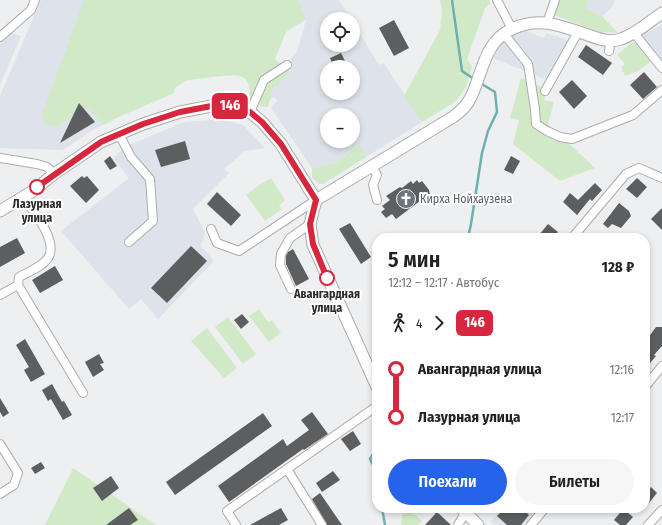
<!DOCTYPE html>
<html lang="ru">
<meta charset="utf-8">
<style>
body{margin:0;font-family:"Fira Sans Condensed",sans-serif;background:#f6f6f6;color:#222;height:100vh;display:flex;flex-direction:column;font-size:15px;white-space:nowrap}
*{box-sizing:border-box;margin:0}
p{font-size:13px;color:#767676}
.icon{flex:none;width:22px;height:22px;fill:none;stroke:currentColor;stroke-width:2;stroke-linecap:round;stroke-linejoin:round}
.map{position:relative;flex:1;overflow:hidden}
.side{position:absolute;left:372px;top:233px;width:278px;height:280px;display:flex;flex-direction:column;background:#fff;border-radius:16px;box-shadow:0 2px 6px #0003}
.side>*{flex:none}
.badge{padding:0 8px;border-radius:6px;font-size:14px;line-height:26px}
.tools{position:absolute;left:320px;top:12px;display:grid;gap:8px}
.tools a{display:grid;place-items:center;width:40px;height:40px;border-radius:50%;background:#fff;box-shadow:0 2px 6px #0003;font-size:20px}
.map>.badge{position:absolute;translate:-50% -50%;box-shadow:0 0 0 2px #fff}
.legs{display:flex;align-items:center;gap:6px;height:44px;padding:0 16px;font-size:13px}
.legs p{margin-inline-start:auto}
.headline{display:flex;align-items:center;justify-content:space-between;height:68px;padding:0 16px}
h1{font-size:22px;font-weight:600;line-height:30px}
.primary-button{display:flex;gap:8px;margin-top:auto;padding:8px 16px}
.primary-button a{flex:1;height:46px;border-radius:24px;background:#2563eb;color:#fff;font-size:16px;font-weight:600;line-height:46px;text-align:center}
.primary-button a+a{background:#f6f6f6;color:#222}
ul{padding:0 16px;list-style:none}
li{display:flex;align-items:center;gap:14px;height:48px;font-size:15px}
li i{display:grid;place-items:center;width:6px;height:100%;margin:0 5px;background:currentColor}
li i::after{content:'';width:10px;height:10px;margin:-5px;border:3px solid;border-radius:50%;background:#fff}
li p{margin-inline-start:auto}
li:first-child i{background:linear-gradient(#0000 50%,currentColor 0)}
li:last-child i{background:linear-gradient(currentColor 50%,#0000 0)}
.map>svg:first-child{display:block}
</style>
<div class="map">
<svg width="662" height="525" viewBox="0 0 662 525">
<rect width="100%" height="100%" fill="#eeeff0"/>
<g fill="#dee2ea" fill-rule="evenodd">
<polygon points="41,0 114,0 78,96 103,125 94,129 63,150 0,148 0,96"/>
<path d="M271,0H339L351,19H327V45H353V22L379,65L384,63L422,122L366,157L359,144L337,162L312,168L271,108L278,100L273,97L268,102L272,90L291,72L286,64L297,52L306,20L286,31ZM327,67H353V93H327ZM327,115H353V141H327Z"/>
<polygon points="563,0 615,0 612,7 602,16"/>
<polygon points="662,24 662,60 657,60 638,36 645,31 648,33"/>
<polygon points="521,29 544,38 546,33 570,41 564,61 544,79 493,58 504,41"/>
<polygon points="11,33 21,36 0,85 0,43"/>
<polygon points="221,119 243,125 265,148 245,151 224,169 229,173 193,209 205,232 201,246 214,261 158,319 141,299 129,309 61,231 129,178 113,158 127,146 184,122"/>
<polygon points="503,508 540,508 525,525 494,525 490,522"/>
</g>
<g fill="#d2e9c8">
<path d="M84,0H298L306,19L286,32L275,59L291,72L272,90L268,107H263L249,97C251,89 249,78 239,76C233,74 197,79 189,80C184,81 179,85 175,88L174,93L112,120L113,121L103,125L88,108L80,111L57,127L45,125L42,115Z"/>
<polygon points="440,0 489,0 490,3 485,8 467,59 472,67 466,87 456,101 422,122 404,96 440,30 442,12"/>
<polygon points="552,0 587,0 588,3 586,9 602,16 618,33 600,32 554,15"/>
<polygon points="632,42 637,43 653,60 638,71 625,76 621,67 625,64 617,55"/>
<polygon points="521,78 536,83 536,85 547,88 544,100 554,102 548,124 595,168 560,181 513,144 519,120 510,118"/>
<polygon points="360,144 366,157 323,184 319,184 312,177 312,168 337,162"/>
<polygon points="271,178 285,200 279,206 282,209 265,221 246,195 259,185"/>
<polygon points="259,309 268,322 272,320 281,333 269,342 249,316"/>
<polygon points="228,317 256,354 243,364 215,327"/>
<polygon points="207,328 237,368 224,378 191,341"/>
<polygon points="73,468 156,525 45,525"/>
<polygon points="403,508 408,508 422,521 418,525 401,525"/>
</g>
<g fill="none" stroke-linecap="round" stroke-linejoin="round">
<g stroke="#6eb0af" stroke-width="2.5">
<polyline points="452,0 462,71 474,79"/>
<polyline points="468,238 471,224 482,153 488,131 497,112 495,92 480,83"/>
<polyline points="377,448 370,459 377,473"/>
<polyline points="382,508 385,525"/>
</g>
</g>
<g fill="#5d5e5f">
<polygon points="394,20 409,48 394,56 379,28"/>
<polygon points="586,45 612,63 603,75 578,57"/>
<polygon points="341,53 348,67 334,67 330,58"/>
<polygon points="644,72 657,87 643,99 630,85"/>
<polygon points="572,80 587,96 574,109 559,92"/>
<polygon points="79,103 95,122 60,143"/>
<polygon points="185,141 190,159 161,167 155,150"/>
<polygon points="110,156 117,166 110,170 104,161"/>
<polygon points="511,156 520,161 513,174 504,170"/>
<polygon points="82,176 84,178 87,176 99,190 86,203 70,186"/>
<polygon points="637,178 647,187 637,198 626,189"/>
<polygon points="417,180 419,183 422,181 429,190 430,195 422,196 424,198 396,219 392,214 386,218 381,212 385,209 382,206 390,200 386,196 400,187 402,188 411,181 413,184"/>
<polygon points="595,183 602,190 592,201 590,199 577,215 563,202 570,193 578,200"/>
<polygon points="217,192 241,215 231,226 207,204"/>
<polygon points="619,203 629,211 631,216 621,228 612,224 608,228 603,224"/>
<polygon points="662,208 662,230 651,219"/>
<polygon points="350,223 371,257 361,264 339,229"/>
<polygon points="548,224 558,232 553,238 543,238 539,235"/>
<polygon points="17,238 25,253 0,267 0,247"/>
<polygon points="191,246 207,261 167,303 151,288"/>
<polygon points="293,249 309,279 296,286 286,264 286,256 288,252"/>
<polygon points="55,266 63,280 40,293 32,280"/>
<polygon points="242,314 249,322 241,329 234,320"/>
<polygon points="656,327 662,327 662,346 654,355 656,356 645,369 645,342"/>
<polygon points="25,339 45,374 31,382 24,370 29,367 16,345"/>
<polygon points="99,354 104,363 100,364 104,370 93,377 85,362"/>
<polygon points="52,384 62,402 64,401 72,415 63,420 51,399 48,401 42,390"/>
<polygon points="0,398 9,413 3,417 0,412"/>
<polygon points="312,412 328,434 304,450 303,449 229,502 218,486 283,439 287,446 309,430 301,420"/>
<polygon points="263,413 272,426 175,495 166,482"/>
<polygon points="353,431 361,444 350,451 341,439"/>
<polygon points="41,462 45,468 35,474 31,468"/>
<polygon points="333,471 340,480 322,492 316,483"/>
<polygon points="111,476 119,488 102,501 93,488"/>
<polygon points="651,487 657,493 645,508 645,495"/>
<polygon points="320,493 342,525 327,525 312,499"/>
<polygon points="129,508 138,520 130,525 106,525"/>
<polygon points="281,508 288,520 279,525 250,525"/>
<polygon points="505,508 522,508 529,515 521,525 507,525 497,516"/>
<polygon points="623,509 633,517 626,525 620,525 614,520"/>
<polygon points="437,512 451,525 425,525"/>
</g>
<g fill="none" stroke-linecap="round" stroke-linejoin="round">
<defs>
<g id="minor">
<polyline points="497,0 512,29"/>
<polyline points="547,23 555,0"/>
<polyline points="634,33 662,68"/>
<polyline points="504,34 528,64 535,109 536,124 547,131 560,137 572,139 633,115 662,90"/>
<polyline points="0,37 31,10 35,0"/>
<polyline points="609,51 611,40"/>
<polyline points="545,91 578,32"/>
<polyline points="250,112 264,80 287,65"/>
<polyline points="119,134 131,157 150,179 153,221 129,242"/>
<polyline points="0,158 37,164 47,167 54,174"/>
<polyline points="372,167 377,175 373,185 377,200"/>
<polyline points="211,229 217,243 239,251 316,200"/>
<polyline points="572,238 626,174 639,168 662,178"/>
<polyline points="18,285 83,393"/>
<polyline points="291,289 280,265 281,254 290,238 310,224"/>
<path d="M0,295L18,285L19,277C28,272 42,267 48,258C59,241 33,211 23,197"/>
<polyline points="645,387 662,366"/>
<polyline points="0,444 18,473 14,485 0,494"/>
<polyline points="287,469 322,525"/>
<polyline points="236,525 227,511 377,406"/>
<polyline points="458,525 465,513"/>
<polyline points="531,525 545,508"/>
<polyline points="648,525 662,510"/>
</g>
<g id="major">
<path d="M316,200L453,117C461,111 467,106 471,97C483,72 484,42 512,29C539,16 562,26 588,35C599,39 610,43 621,39C636,34 649,22 662,13"/>
<polyline points="316,200 310,224 313,245 377,387"/>
<polyline points="0,211 33,191 54,174 101,142 143,124 180,112 222,104 250,112 262,122 281,144 316,200"/>
<polyline points="461,508 478,525"/>
</g>
</defs>
<use href="#minor" stroke="#abacad" stroke-width="10"/>
<use href="#major" stroke="#abacad" stroke-width="13"/>
<use href="#minor" stroke="#fff" stroke-width="8"/>
<use href="#major" stroke="#fff" stroke-width="11"/>
</g>
<g fill="none" stroke-linecap="round" stroke-linejoin="round">
<defs>
<polyline id="line-1" points="37,187 101,142 110,138 143,124 180,112 222,104 250,112 262,122 281,144 316,200 310,224 313,244 327,278"/>
</defs>
<use href="#line-1" stroke="#fff" stroke-width="9"/>
<use href="#line-1" stroke="#d7263d" stroke-width="6"/>
</g>
<defs>
<symbol id="church-disc" viewBox="-11 -11 22 22"><circle r="9.5" fill="#6b7280" stroke="#fff"/><path d="M-1.2-6h2.4v3.5h3.3v2.4h-3.3V6h-2.4V-.1h-3.3v-2.4h3.3Z" fill="#fff"/></symbol>
</defs>
<g fill-rule="evenodd">
<use href="#church-disc" x="395" y="188" width="22" height="22"/>
</g>
<g fill="#fff" stroke="#d7263d" stroke-width="2">
<circle cx="37" cy="187" r="7"/>
<circle cx="327" cy="278" r="7"/>
</g>
<g text-anchor="middle" stroke-width="4" stroke-linejoin="round" paint-order="stroke">
<g font-size="12" fill="#5b616d" stroke="#fff" text-anchor="start">
<text x="420" y="203">Кирха Нойхаузена</text>
</g>
<g font-size="12" font-weight="bold" fill="#2b2b2b" stroke="#fff">
<text x="37" y="208">Лазурная<tspan x="37" dy="14">улица</tspan></text>
<text x="327" y="298">Авангардная<tspan x="327" dy="14">улица</tspan></text>
</g>
</g>
</svg>
<div class="tools">
<a><svg class="icon" aria-label="locate" viewBox="0 0 24 24"><circle cx="12" cy="12" r="6"/><path d="M12 2v4M12 18v4M2 12h4M18 12h4"/></svg></a>
<a>+</a>
<a>−</a>
</div>
<b class="badge" style="left:230px;top:106px;background:#d7263d;color:#fff">146</b>
<section class="side">
<div class="headline"><div><h1>5 мин</h1><p>12:12 – 12:17 · Автобус</p></div><b>128 ₽</b></div>
<div class="legs"><svg class="icon" aria-label="walk" viewBox="0 0 24 24"><circle cx="13" cy="4" r="2"/><path d="M13 8l-2 6 4 7M11 14l-3 7M7 12l3-4h3l4 4"/></svg>4<svg class="icon" aria-label="forward" viewBox="0 0 24 24"><path d="M9 5l7 7-7 7"/></svg><b class="badge" style="background:#d7263d;color:#fff">146</b></div>
<ul>
<li><i style="color:#d7263d"></i><b>Авангардная улица</b><p>12:16</p></li>
<li><i style="color:#d7263d"></i><b>Лазурная улица</b><p>12:17</p></li>
</ul>
<div class="primary-button"><a>Поехали</a><a>Билеты</a></div>
</section>
</div>
